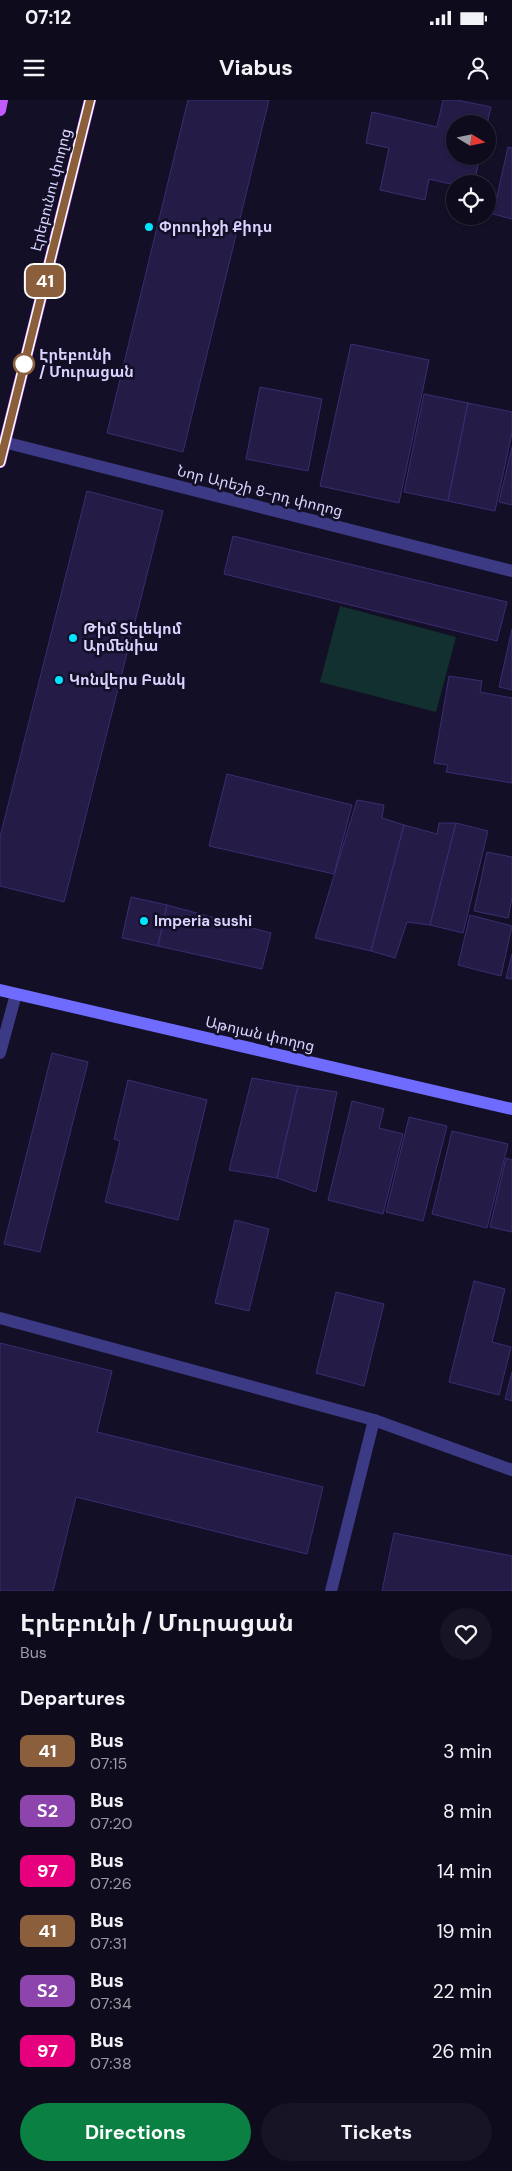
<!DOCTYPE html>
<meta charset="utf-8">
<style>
body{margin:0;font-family:"DM Sans","Noto Sans Armenian",sans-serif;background:#171425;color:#f1f3f6;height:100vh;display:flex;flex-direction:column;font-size:19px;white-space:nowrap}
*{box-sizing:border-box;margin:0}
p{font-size:16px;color:#9b9ba3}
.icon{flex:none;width:28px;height:28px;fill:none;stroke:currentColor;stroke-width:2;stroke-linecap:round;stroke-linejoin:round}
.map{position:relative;height:1491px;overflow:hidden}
.sheet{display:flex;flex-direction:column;background:#0e0b1c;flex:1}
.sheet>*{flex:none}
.badge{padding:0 10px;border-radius:8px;font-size:18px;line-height:32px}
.needle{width:32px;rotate:100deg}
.fabs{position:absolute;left:446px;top:15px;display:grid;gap:10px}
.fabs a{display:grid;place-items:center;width:50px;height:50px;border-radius:50%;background:#0e0b1c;box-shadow:0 1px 4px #0004,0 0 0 1px #2e2b3b;font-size:25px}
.map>.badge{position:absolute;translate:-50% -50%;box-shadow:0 0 0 2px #fff}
h2{padding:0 20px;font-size:19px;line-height:45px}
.round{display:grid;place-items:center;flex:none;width:52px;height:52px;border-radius:26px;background:#171425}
.summary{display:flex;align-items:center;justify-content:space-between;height:85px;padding:0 20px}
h1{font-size:24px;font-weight:700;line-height:38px}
.primary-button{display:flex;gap:10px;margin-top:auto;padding:10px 20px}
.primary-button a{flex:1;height:58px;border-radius:30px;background:#0b8043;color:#fff;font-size:20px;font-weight:700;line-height:58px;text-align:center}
.primary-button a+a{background:#171425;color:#f1f3f6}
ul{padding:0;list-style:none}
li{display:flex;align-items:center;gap:15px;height:60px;padding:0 20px}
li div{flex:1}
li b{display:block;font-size:19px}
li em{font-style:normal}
li .badge{min-width:55px;font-weight:700;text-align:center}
.status{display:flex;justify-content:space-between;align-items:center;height:35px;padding:0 25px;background:#0e0b1c;direction:ltr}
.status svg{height:14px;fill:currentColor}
header{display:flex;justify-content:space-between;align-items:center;height:65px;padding:0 20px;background:#0e0b1c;font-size:22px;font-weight:700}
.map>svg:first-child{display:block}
</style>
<div class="status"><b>07:12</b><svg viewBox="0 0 49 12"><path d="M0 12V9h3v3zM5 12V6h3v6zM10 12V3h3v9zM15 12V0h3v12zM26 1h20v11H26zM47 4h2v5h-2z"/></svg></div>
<header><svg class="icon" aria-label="menu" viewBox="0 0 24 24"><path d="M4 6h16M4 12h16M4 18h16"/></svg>Viabus<svg class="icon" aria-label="person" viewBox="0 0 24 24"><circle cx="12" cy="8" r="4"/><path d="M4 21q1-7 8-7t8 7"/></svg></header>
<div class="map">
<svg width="512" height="1491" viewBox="0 0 512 1491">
<rect width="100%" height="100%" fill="#130f26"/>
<polygon fill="#12302f" points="340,506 456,537 436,612 320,582"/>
<g fill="#241b47" stroke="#3b2d73">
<polygon points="188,0 269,0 183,352 107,333"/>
<polygon points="443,0 457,0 491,7 487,24 455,24 455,56 480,56 474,84 455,85 429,79 425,100 380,90 389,48 366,43 372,12 437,27"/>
<polygon points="508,47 512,48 512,119 493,114"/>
<polygon points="351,244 429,260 399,403 320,386"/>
<polygon points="260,287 322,299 308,371 246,359"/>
<polygon points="424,294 468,303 448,401 404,392"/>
<polygon points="468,303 512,312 512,333 495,411 448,401"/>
<polygon points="512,347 512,405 499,402"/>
<polygon points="87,391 163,411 64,802 0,786 0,737"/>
<polygon points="233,436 507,502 497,541 224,474"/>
<polygon points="512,529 512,590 499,587"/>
<polygon points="449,576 482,581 480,592 512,598 512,683 446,672 448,665 434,663"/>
<polygon points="227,674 352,705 334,774 209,746"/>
<polygon points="357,700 384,705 382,718 404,725 371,851 315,838"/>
<polygon points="439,723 456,723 430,825 407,822 395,858 371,851 404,725 437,734"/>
<polygon points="456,723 488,731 463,833 430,825"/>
<polygon points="487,752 512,757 512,798 508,818 474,811"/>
<polygon points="131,797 167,805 158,846 122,838"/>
<polygon points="167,805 271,833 262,869 158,846"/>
<polygon points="470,815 512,826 501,876 458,865"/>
<polygon points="512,854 512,879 506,878"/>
<polygon points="52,953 88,962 40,1152 4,1144"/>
<polygon points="252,978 298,986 277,1078 229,1070"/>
<polygon points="128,980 207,1000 178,1120 105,1102 120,1041 114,1039"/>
<polygon points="298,986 337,992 316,1092 277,1078"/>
<polygon points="352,1001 384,1009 379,1028 403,1034 383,1114 328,1100"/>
<polygon points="409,1017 447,1026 423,1121 386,1112"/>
<polygon points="452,1031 508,1044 487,1128 432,1114"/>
<polygon points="506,1058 512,1060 512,1132 490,1127"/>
<polygon points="235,1120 269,1129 249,1211 215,1203"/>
<polygon points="474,1181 505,1189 492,1242 511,1247 499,1295 449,1282"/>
<polygon points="336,1192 384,1204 364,1286 316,1273"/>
<polygon points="0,1243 112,1271 97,1332 323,1387 307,1454 76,1397 53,1491 0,1491"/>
<polygon points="512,1272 512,1301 505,1299"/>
<polygon points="394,1433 512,1456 512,1491 382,1491"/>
</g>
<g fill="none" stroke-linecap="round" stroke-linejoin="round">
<g stroke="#3d3a85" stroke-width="12">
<polyline points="0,953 16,894"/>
<polyline points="0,1218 374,1320 512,1370"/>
<polyline points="331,1491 374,1320"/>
</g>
<polyline stroke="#3d3a85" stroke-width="12" points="0,341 512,471"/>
<polyline stroke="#6f6bff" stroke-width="12" points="0,890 512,1009"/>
<g stroke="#c25bff" stroke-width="12">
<polyline points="0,10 2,0"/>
<polyline points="0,362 90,0"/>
</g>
</g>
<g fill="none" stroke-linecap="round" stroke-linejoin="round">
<defs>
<polyline id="line" points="0,362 90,0"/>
</defs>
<use href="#line" stroke="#fff" stroke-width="11"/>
<use href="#line" stroke="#8b5e3c" stroke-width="8"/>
</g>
<g fill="#00e5ff" stroke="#130f26" stroke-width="2">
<circle cx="149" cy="127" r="5"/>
<circle cx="73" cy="538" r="5"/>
<circle cx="59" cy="580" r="5"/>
<circle cx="144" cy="821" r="5"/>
</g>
<circle fill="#fff" stroke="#8b5e3c" stroke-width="2.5" cx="24" cy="264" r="10"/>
<g text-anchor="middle" stroke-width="5" stroke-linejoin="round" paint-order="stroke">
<g font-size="15" fill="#d9d4ff" stroke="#130f26">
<text transform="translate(51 90) rotate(-76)" y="5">Էրեբունու փողոց</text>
<text transform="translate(260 391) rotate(14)" y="5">Նոր Արեշի 8-րդ փողոց</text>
<text transform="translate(260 934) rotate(13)" y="5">Աթոյան փողոց</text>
</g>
<g font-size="15" font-weight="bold" fill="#d9d4ff" stroke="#130f26" text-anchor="start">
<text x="159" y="132">Փրոդիջի Քիդս</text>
<text x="83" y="534">Թիմ Տելեկոմ<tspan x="83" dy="17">Արմենիա</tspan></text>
<text x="69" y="585">Կոնվերս Բանկ</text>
<text x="154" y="826">Imperia sushi</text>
</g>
<g font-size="15" font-weight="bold" fill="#d9d4ff" stroke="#130f26" text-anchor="start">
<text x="39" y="260">Էրեբունի<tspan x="39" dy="17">/ Մուրացան</tspan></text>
</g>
</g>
</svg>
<div class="fabs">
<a><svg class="needle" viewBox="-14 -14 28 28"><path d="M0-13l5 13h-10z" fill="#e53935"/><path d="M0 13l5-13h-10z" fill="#9b9ba3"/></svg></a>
<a><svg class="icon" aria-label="locate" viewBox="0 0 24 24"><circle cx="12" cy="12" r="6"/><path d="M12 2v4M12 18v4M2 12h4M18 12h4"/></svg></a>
</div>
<b class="badge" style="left:45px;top:181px;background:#8b5e3c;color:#fff">41</b>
</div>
<section class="sheet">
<div class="summary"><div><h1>Էրեբունի / Մուրացան</h1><p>Bus</p></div><a class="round"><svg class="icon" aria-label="heart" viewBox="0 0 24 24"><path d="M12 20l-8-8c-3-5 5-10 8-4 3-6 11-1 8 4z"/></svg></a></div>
<h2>Departures</h2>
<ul>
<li><span class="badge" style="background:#8b5e3c;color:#fff">41</span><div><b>Bus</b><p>07:15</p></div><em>3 min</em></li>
<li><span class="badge" style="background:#8e44ad;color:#fff">Տ2</span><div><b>Bus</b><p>07:20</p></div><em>8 min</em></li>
<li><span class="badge" style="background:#e6007e;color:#fff">97</span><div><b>Bus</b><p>07:26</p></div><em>14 min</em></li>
<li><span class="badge" style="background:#8b5e3c;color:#fff">41</span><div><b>Bus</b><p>07:31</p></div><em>19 min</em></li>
<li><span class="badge" style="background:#8e44ad;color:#fff">Տ2</span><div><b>Bus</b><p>07:34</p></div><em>22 min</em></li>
<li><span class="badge" style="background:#e6007e;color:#fff">97</span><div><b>Bus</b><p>07:38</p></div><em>26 min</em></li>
</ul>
<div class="primary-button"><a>Directions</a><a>Tickets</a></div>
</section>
